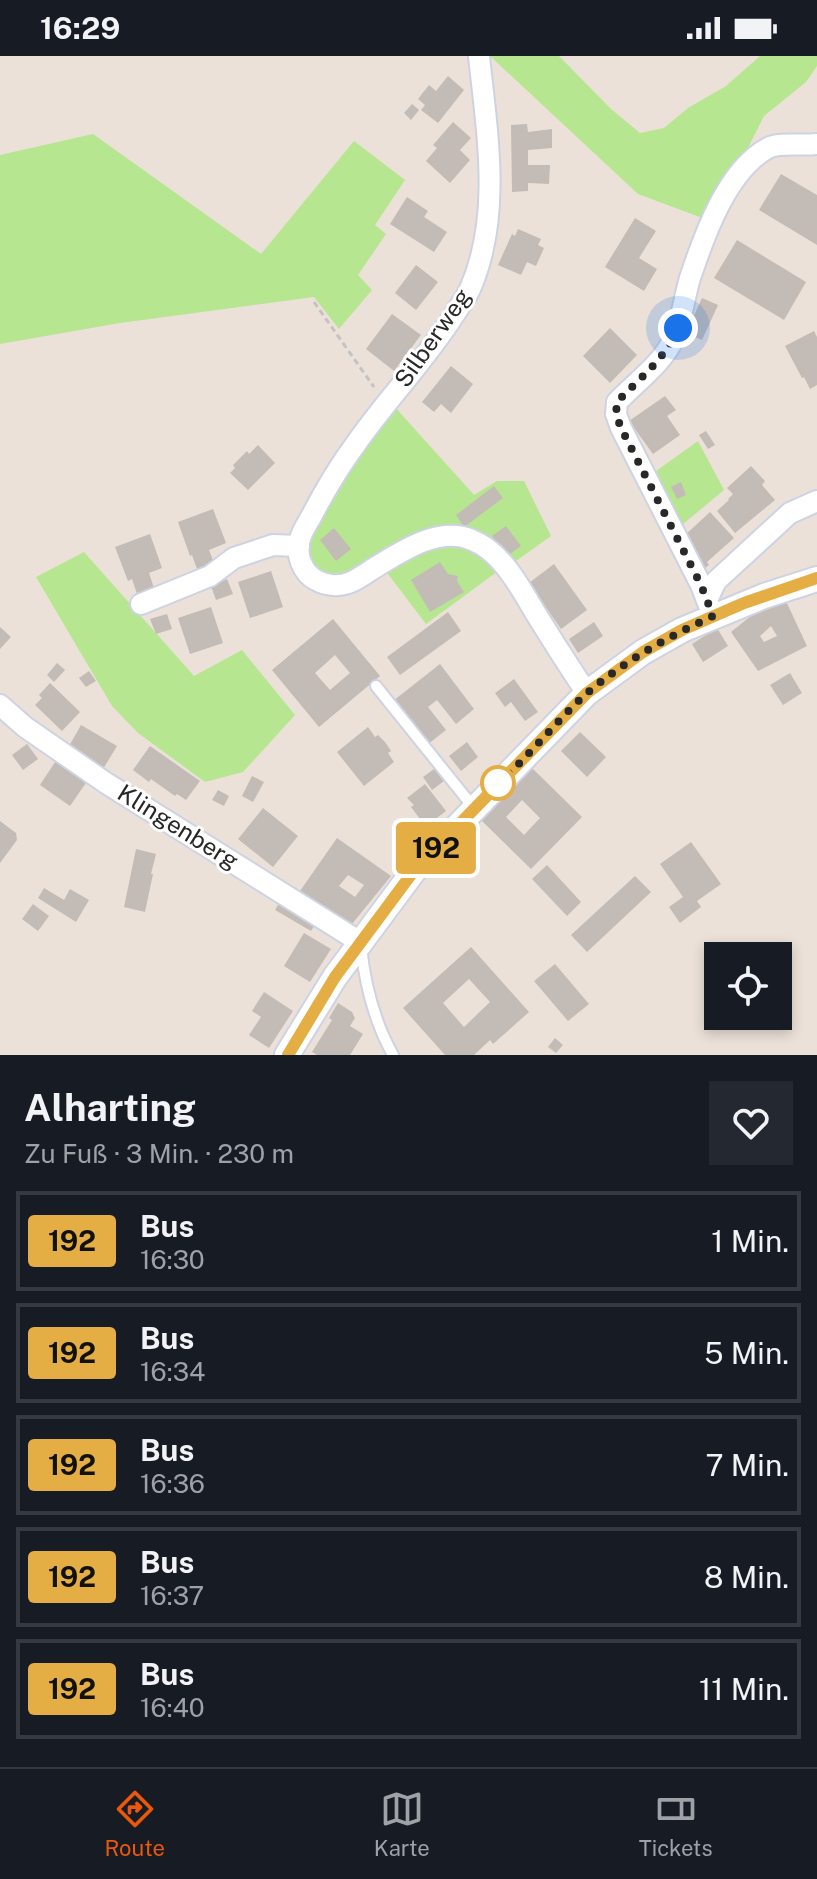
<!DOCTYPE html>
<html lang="de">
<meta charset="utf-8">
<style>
body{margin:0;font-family:"Public Sans",sans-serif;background:#242831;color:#f1f3f6;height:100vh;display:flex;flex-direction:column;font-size:30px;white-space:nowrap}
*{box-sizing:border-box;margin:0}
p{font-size:26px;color:#9ea1a6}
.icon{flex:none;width:44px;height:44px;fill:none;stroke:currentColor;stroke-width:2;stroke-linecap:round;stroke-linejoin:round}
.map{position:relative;height:999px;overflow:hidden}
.side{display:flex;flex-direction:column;background:#171b24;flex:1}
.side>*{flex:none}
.badge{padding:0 16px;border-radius:6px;font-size:28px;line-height:52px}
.fabs{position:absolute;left:704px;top:886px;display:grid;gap:16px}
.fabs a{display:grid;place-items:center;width:88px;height:88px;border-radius:0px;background:#171b24;box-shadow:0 4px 12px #0003;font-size:40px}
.you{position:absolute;width:40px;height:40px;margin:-20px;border:6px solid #fff;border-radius:50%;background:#1a73e8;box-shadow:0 0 0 12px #1a73e833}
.map>.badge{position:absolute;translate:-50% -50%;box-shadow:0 0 0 4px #fff}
.round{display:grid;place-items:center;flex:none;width:84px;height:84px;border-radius:0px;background:#242831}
.summary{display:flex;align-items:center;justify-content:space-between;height:136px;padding:0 24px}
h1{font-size:38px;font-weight:700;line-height:60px}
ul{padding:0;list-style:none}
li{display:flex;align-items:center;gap:24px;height:100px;margin:0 16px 12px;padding:0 8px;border:4px solid #363941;border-radius:0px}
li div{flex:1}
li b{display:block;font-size:30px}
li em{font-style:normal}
li .badge{min-width:88px;font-weight:700;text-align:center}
.status{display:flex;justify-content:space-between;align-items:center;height:56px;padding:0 40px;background:#171b24;direction:ltr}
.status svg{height:22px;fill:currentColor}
.tabs{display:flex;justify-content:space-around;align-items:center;height:112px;border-top:2px solid #363941;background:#171b24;font-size:22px;color:#9ea1a6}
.tabs a{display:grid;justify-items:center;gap:4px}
.tabs .active{color:#ea580c}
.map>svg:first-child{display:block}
</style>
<div class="status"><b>16:29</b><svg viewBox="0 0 49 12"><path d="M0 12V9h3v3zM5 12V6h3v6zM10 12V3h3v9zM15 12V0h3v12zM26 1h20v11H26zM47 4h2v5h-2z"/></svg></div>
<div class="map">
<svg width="817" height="999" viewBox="0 0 817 999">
<rect width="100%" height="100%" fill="#ebe1d8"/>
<g fill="#b6e690">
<polygon points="490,0 559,0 611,53 640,77 664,72 688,52 726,30 760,0 817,0 817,10 806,26 764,60 743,102 705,163 638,138"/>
<polygon points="93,78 261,198 354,85 405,124 375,169 386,178 358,219 372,234 339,273 314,241 120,267 0,288 0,99"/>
<polygon points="394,350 474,439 497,425 524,425 551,480 509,510 464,474 342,523 317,517 310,508 306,494 309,482 329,437"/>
<polygon points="698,385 724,434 677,473 652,418"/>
<polygon points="447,489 475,492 498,515 426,568 385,514 429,493"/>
<polygon points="84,496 194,620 242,594 295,659 243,716 205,726 138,677 112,650 36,521"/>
</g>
<g fill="#c3bbb5" fill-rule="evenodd">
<polygon points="448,20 464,34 438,67 421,54 425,49 418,43 429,29 436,35"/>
<polygon points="412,48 419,54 411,64 404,57"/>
<polygon points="453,66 471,82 460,94 470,104 450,127 426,105 437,92 433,89"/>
<polygon points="527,68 528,76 552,73 552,92 528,94 528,109 550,109 549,128 528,127 528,135 512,136 511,69"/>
<polygon points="781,118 817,139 817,189 759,154"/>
<polygon points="407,141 428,155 424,161 447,176 434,196 390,168"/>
<polygon points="635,162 656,175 639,202 657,213 644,235 605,211"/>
<polygon points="518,173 541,183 538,189 544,192 536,210 527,206 521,219 498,209 512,178 515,180"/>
<polygon points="737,184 806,226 784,264 714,222"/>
<polygon points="416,209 438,226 416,254 395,237"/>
<polygon points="702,242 718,249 702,284 686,277"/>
<polygon points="392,258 421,279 394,315 366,293"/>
<polygon points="610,272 637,299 610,327 583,300"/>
<polygon points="814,275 817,281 817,329 810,333 804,321 802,322 785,290"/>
<polygon points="451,310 473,328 451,357 441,348 434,356 422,346"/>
<polygon points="665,340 676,354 667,360 680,379 653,398 629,365"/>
<polygon points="706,375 715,389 708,393 699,379"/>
<polygon points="258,389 275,407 248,434 230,417 235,412 233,409 247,395 249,398"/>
<polygon points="751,410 765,425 762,429 775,444 735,477 717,455 729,444 728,443 733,438 727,432"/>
<polygon points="681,426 686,439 677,443 671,431"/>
<polygon points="494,430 503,442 464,471 456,459"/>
<polygon points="213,453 226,487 209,494 214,507 197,513 192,499 190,500 178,466"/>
<polygon points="710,456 734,482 707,506 709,509 700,516 691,498 696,494 683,481"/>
<polygon points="506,470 521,490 507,500 492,480"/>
<polygon points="334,472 351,493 336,505 320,484"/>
<polygon points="150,478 162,512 149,517 154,532 137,538 132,523 128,525 115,491"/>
<polygon points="440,506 448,518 458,520 457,525 464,536 430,556 411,524"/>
<polygon points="554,508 587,554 561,573 529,527"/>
<polygon points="271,515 283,551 250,562 238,526"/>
<polygon points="227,523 233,538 216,544 211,530"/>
<path d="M785,543L807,590L758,615L731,576L762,551ZM771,570L777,580L764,586L760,580Z"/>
<polygon points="211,551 223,587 190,598 178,562"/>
<polygon points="448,556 461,575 400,619 387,601"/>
<polygon points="167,558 172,573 156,578 150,563"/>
<path d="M333,563L380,620L319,671L272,614ZM335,599L350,617L330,634L315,617Z"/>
<polygon points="594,566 603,580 578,597 569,583"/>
<polygon points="0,571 11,581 0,593"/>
<polygon points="717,572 728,590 703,606 692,588"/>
<polygon points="57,607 65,614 54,626 47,619"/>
<polygon points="440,608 474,653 456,668 437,644 428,651 446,674 427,689 393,645"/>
<polygon points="89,615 96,625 86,631 79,622"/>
<polygon points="790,617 802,637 783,649 770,629"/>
<polygon points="514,623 538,656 525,665 511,646 505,651 495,637"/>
<polygon points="50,627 80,656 62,675 35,649 42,642 39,639"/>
<polygon points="81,669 117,690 103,713 68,692"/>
<polygon points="368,671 375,681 378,679 385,686 391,695 388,697 394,706 364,730 337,696"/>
<polygon points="580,676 606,701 587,721 561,695"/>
<polygon points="467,686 478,701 461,715 449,700"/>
<polygon points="27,688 38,703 23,714 12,699"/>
<polygon points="150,690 200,725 186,744 177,738 175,740 151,723 149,726 133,714"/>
<polygon points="57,703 88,724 70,750 40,729"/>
<path d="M532,712L582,761L531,813L481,764ZM522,744L540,762L524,779L506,761Z"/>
<polygon points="434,713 444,725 432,734 423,721"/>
<polygon points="252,720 264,726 253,746 242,740"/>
<polygon points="425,728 446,755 429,768 426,765 423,767 411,751 414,749 407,742"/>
<polygon points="218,734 229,740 224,750 212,744"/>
<polygon points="263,752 298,780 273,811 238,783"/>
<polygon points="0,765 16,777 17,784 0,807"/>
<path d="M337,782L391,820L352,868L300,835ZM348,819L364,829L355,841L339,830Z"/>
<polygon points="691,786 721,828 697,845 701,851 680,867 669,851 683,841 660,808"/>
<polygon points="136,793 156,798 151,818 153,818 145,856 124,851"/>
<polygon points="547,809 581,846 567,860 532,823"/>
<polygon points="635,820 651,836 587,896 571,879"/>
<polygon points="44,832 64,844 70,833 89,844 76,866 38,842"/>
<polygon points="281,844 317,865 311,875 275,854"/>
<polygon points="33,848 49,860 38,875 22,863"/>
<polygon points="304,877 331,893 310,926 284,910"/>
<path d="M471,891L529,956L493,988L490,984L474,999H445L403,952ZM469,923L490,946L464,971L443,947Z"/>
<polygon points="555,908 589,948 568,965 534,925"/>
<polygon points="264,936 293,955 269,992 249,979 261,961 252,955"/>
<polygon points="338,947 352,956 355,962 350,970 363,978 350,999 317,999 312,996 332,964 329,962"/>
<polygon points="555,982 563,989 556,997 548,991"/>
</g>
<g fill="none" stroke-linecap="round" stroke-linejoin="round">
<defs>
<g id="service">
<polyline points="376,630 474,752"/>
<path d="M361,891C365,929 374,965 393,999"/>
</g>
<g id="minor">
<path d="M479,0C487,77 502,160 470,233C466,242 459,251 454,259C425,305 386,344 355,389C338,412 324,436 311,461C307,468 302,475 300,483C295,497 302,517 316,524C326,530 340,531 351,526C358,523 365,518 371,514C399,497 438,469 472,484C505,497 523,538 541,566C556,590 571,614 587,637"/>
<polyline points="707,544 716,525 790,457 817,445"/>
<polyline points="141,548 210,520 234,502 273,489 299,490"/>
<path d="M713,560L701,529L621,372L616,358L617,346C636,326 663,307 674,282C682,263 684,242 690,222C704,180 727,114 768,92C779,86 804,90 817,88"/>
<polyline points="0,649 25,671 106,727 360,886"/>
</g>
<polyline id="tertiary" points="287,999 335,921 413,816 587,637 643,596 682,574 764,540 817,523"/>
</defs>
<use href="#service" stroke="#cdd3e2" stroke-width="14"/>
<use href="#minor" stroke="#cdd3e2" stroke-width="24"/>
<use href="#tertiary" stroke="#cdd3e2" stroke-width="28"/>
<polyline stroke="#c3c3c3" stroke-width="3" stroke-dasharray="6 4" stroke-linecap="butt" points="314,246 374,331"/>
<use href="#service" stroke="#fff" stroke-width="10"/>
<use href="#minor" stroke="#fff" stroke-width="20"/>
<use href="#tertiary" stroke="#fff" stroke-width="24"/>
</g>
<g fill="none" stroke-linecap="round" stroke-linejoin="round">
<defs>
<polyline id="line" points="288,999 335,921 413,816 587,637 643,596 682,574 744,547 817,522"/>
</defs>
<use href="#line" stroke="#fff" stroke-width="18"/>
<use href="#line" stroke="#e4ae44" stroke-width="12"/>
<path stroke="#282828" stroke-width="8" stroke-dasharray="0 14.4" d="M498,727C529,701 555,666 586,638C624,605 668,581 713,560L701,529L621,372L616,358L617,346C639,323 666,302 678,272"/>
</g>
<circle fill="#fff" stroke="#e4ae44" stroke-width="4" cx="498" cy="727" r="16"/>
<g text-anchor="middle" stroke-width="6" stroke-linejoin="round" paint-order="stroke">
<g font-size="24" fill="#282828" stroke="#fff">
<text transform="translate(433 282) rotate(-55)" y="8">Silberweg</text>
<text transform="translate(178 771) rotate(32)" y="8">Klingenberg</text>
</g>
</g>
</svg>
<div class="fabs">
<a><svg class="icon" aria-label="locate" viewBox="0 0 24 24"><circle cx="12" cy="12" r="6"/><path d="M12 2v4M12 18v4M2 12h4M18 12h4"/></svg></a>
</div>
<div class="you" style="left:678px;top:272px"></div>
<b class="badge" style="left:436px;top:792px;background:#e4ae44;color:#111">192</b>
</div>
<section class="side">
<div class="summary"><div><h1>Alharting</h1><p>Zu Fuß · 3 Min. · 230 m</p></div><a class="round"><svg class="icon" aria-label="heart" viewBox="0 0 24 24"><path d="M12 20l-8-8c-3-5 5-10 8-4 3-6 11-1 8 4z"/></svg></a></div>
<ul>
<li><span class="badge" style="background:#e4ae44;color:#111">192</span><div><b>Bus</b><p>16:30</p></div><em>1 Min.</em></li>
<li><span class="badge" style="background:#e4ae44;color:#111">192</span><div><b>Bus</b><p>16:34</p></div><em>5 Min.</em></li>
<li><span class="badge" style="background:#e4ae44;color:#111">192</span><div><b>Bus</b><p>16:36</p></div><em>7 Min.</em></li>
<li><span class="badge" style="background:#e4ae44;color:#111">192</span><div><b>Bus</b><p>16:37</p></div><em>8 Min.</em></li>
<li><span class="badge" style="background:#e4ae44;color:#111">192</span><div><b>Bus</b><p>16:40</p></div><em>11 Min.</em></li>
</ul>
</section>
<nav class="tabs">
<a class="active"><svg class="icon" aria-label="directions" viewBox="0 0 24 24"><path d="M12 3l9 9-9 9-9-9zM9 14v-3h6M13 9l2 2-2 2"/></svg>Route</a>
<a><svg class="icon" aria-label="map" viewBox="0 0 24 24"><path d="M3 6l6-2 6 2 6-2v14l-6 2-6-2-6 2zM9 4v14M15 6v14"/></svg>Karte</a>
<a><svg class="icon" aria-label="tickets" viewBox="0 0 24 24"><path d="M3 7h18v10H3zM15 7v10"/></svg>Tickets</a>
</nav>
